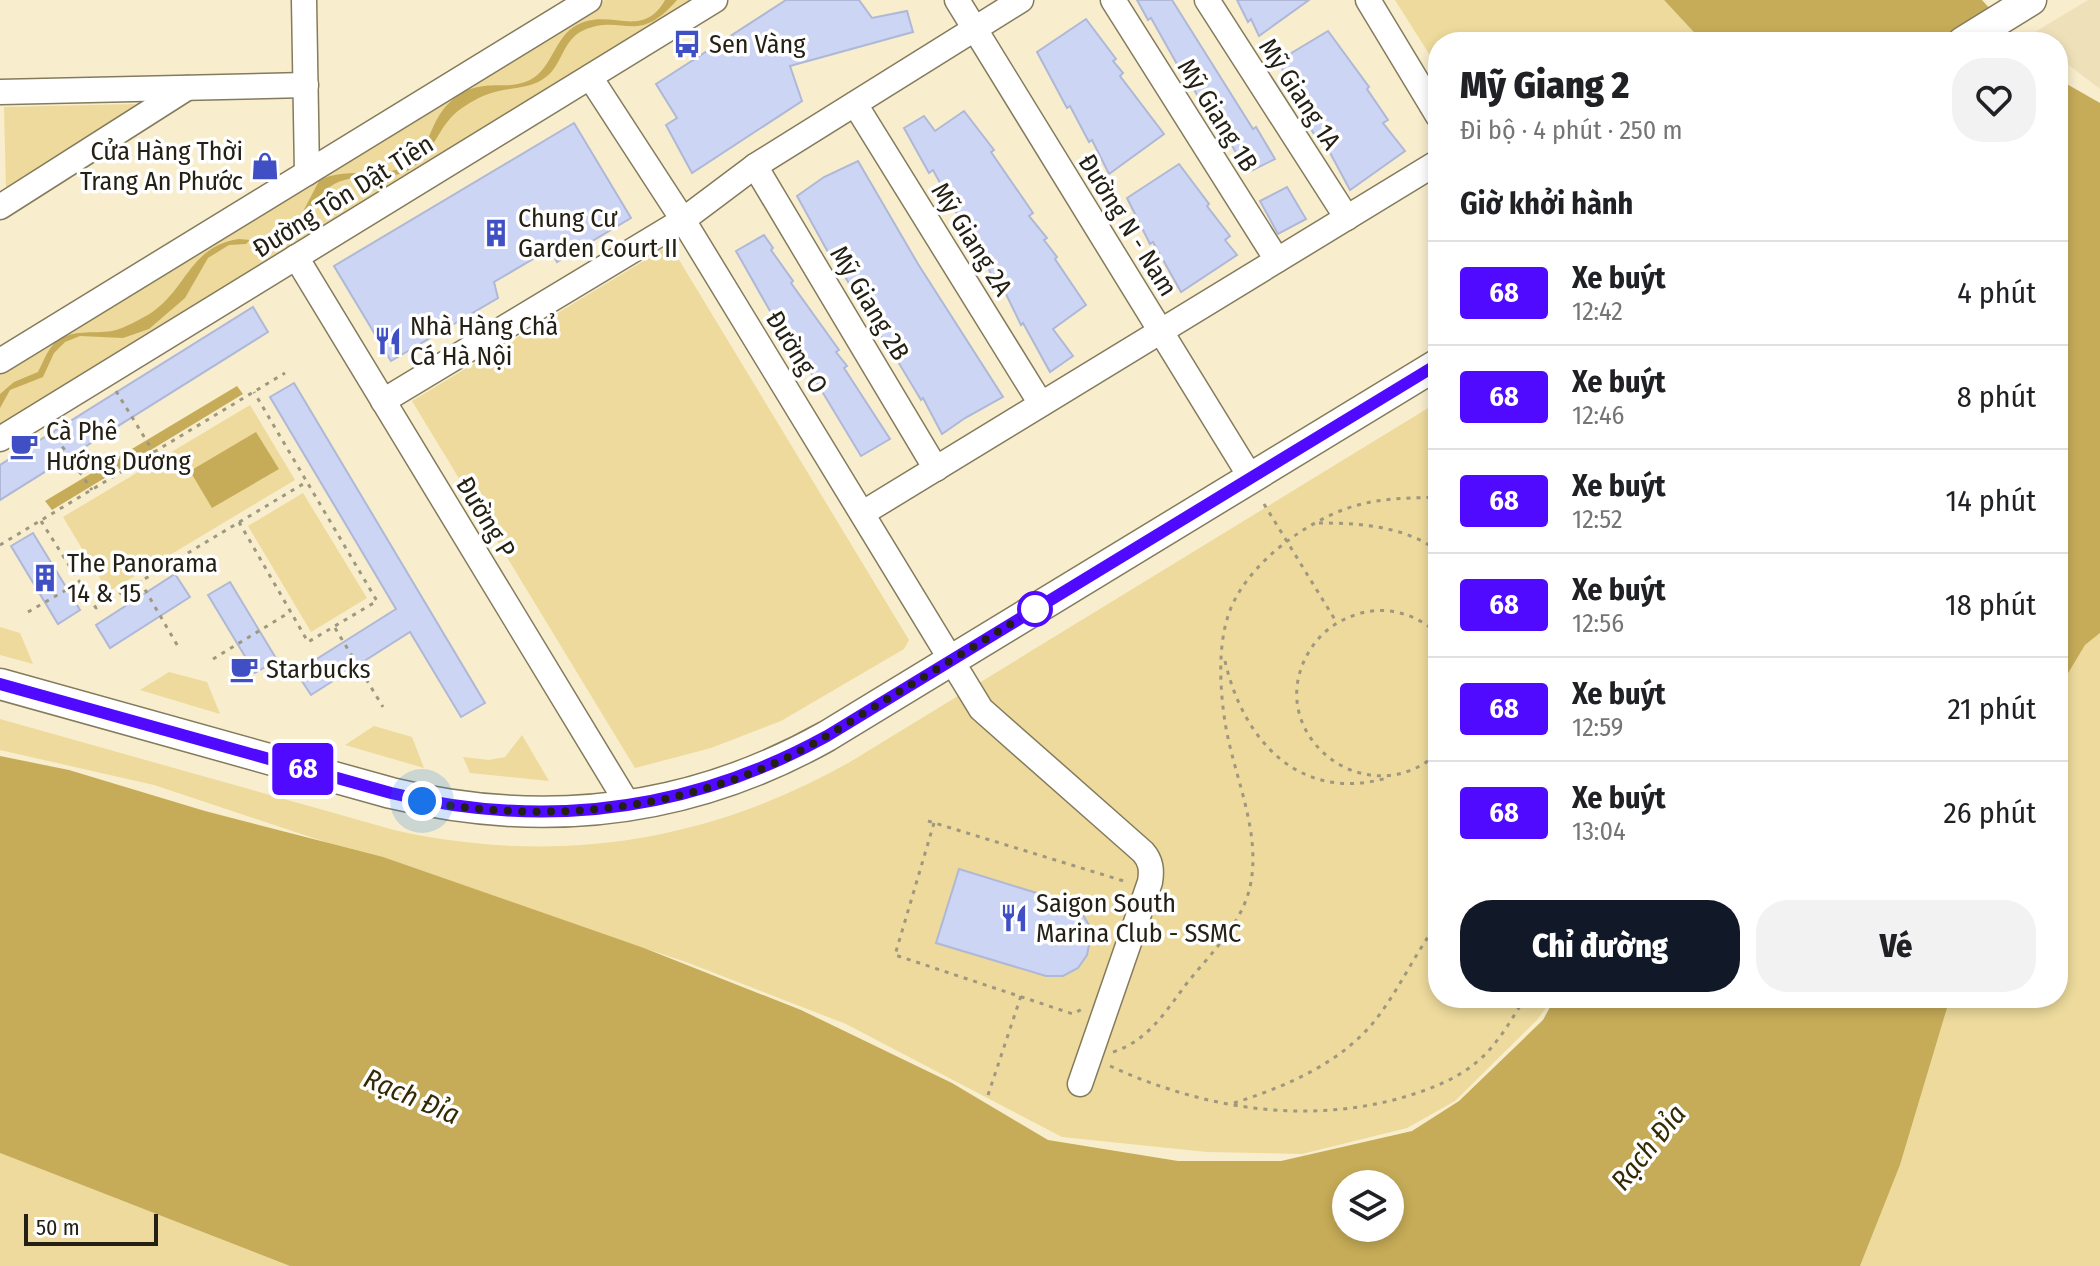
<!DOCTYPE html>
<html lang="vi">
<meta charset="utf-8">
<style>
body{margin:0;font-family:"Fira Sans Condensed",sans-serif;background:#f2f2f2;color:#202124;height:100vh;display:flex;flex-direction:column;font-size:30px;white-space:nowrap}
*{box-sizing:border-box;margin:0}
p{font-size:26px;color:#757577}
.icon{flex:none;width:44px;height:44px;fill:none;stroke:currentColor;stroke-width:2;stroke-linecap:round;stroke-linejoin:round}
.map{position:relative;flex:1;overflow:hidden}
.drawer{position:absolute;left:1428px;top:32px;width:640px;height:976px;display:flex;flex-direction:column;background:#fff;border-radius:32px;box-shadow:0 4px 12px #0003}
.drawer>*{flex:none}
.badge{padding:0 16px;border-radius:6px;font-size:28px;line-height:52px}
.controls{position:absolute;left:1332px;top:1170px;display:grid;gap:16px}
.controls a{display:grid;place-items:center;width:72px;height:72px;border-radius:50%;background:#fff;box-shadow:0 4px 12px #0003;font-size:40px}
.scale{position:absolute;left:24px;bottom:20px;width:134px;box-sizing:border-box;padding-left:8px;border:4px solid #242014;border-top:0;font-size:22px;line-height:28px;white-space:nowrap;color:#242014;-webkit-text-stroke:6px #fff;paint-order:stroke}
.you{position:absolute;width:40px;height:40px;margin:-20px;border:6px solid #fff;border-radius:50%;background:#1a73e8;box-shadow:0 0 0 12px #1a73e833}
.map>.badge{position:absolute;translate:-50% -50%;box-shadow:0 0 0 4px #fff}
h2{padding:0 32px;font-size:30px;line-height:72px}
.round{display:grid;place-items:center;flex:none;width:84px;height:84px;border-radius:32px;background:#f2f2f2}
.head{display:flex;align-items:center;justify-content:space-between;height:136px;padding:0 32px}
h1{font-size:38px;font-weight:800;line-height:60px}
.button{display:flex;gap:16px;margin-top:auto;padding:16px 32px}
.button a{flex:1;height:92px;border-radius:32px;background:#111827;color:#fff;font-size:32px;font-weight:800;line-height:92px;text-align:center}
.button a+a{background:#f2f2f2;color:#202124}
ul{padding:0;list-style:none}
li{display:flex;align-items:center;gap:24px;height:104px;padding:0 32px;border-top:2px solid #e0e0e0}
li div{flex:1}
li b{display:block;font-size:30px}
li em{font-style:normal}
li .badge{min-width:88px;font-weight:700;text-align:center}
.map>svg:first-child{display:block}
</style>
<div class="map">
<svg width="2100" height="1266" viewBox="0 0 2100 1266">
<rect width="100%" height="100%" fill="#f8eecd"/>
<polygon fill="#eee1ba" points="2088,0 2100,0 2100,89 2058,57 2058,42 2039,42 2030,35"/>
<g fill="#edda9c">
<polygon points="605,0 700,0 0,430 0,370"/>
<polygon points="1395,0 1664,0 1703,42 1438,42 1438,68"/>
<polygon points="136,104 6,190 4,107"/>
<polygon points="670,245 909,640 904,649 781,721 711,748 635,768 412,401"/>
<path d="M1438,402V998H1553L1537,1020L1455,1101L1407,1128L1302,1154L1207,1152L1062,1137L846,1024L686,962L154,785L0,750V719L394,830C554,866 707,843 850,762Z"/>
<polygon points="250,405 295,480 108,592 63,517"/>
<polygon points="303,493 367,598 311,632 248,526"/>
<polygon points="0,627 20,633 33,664 0,655"/>
<polygon points="2100,633 2100,1266 1860,1266 1900,1165 1950,998 2058,998 2058,690 2085,645"/>
<polygon points="169,672 207,682 220,714 140,690"/>
<polygon points="374,726 412,737 424,768 345,745"/>
<polygon points="522,735 549,781 470,773 463,757 489,760 505,757"/>
<polygon points="0,1153 290,1266 0,1266"/>
</g>
<g fill="#c6ac58" fill-rule="evenodd">
<path d="M665,0H677C636,47 624,13 584,30C562,40 563,64 546,77C531,89 512,87 495,92C483,95 472,101 462,108C439,123 435,152 412,168C386,186 351,167 326,190C315,199 310,213 302,225L297,223L319,181C346,165 383,181 409,164C430,149 430,121 449,103C479,74 504,93 530,80C553,68 554,37 577,25C610,7 642,41 665,0Z"/>
<polygon points="1664,0 1982,0 2020,42 1703,42"/>
<polygon points="2058,79 2100,103 2100,633 2085,645 2058,690"/>
<path d="M239,239L250,240L246,244L229,245L208,258L185,298L149,329L123,338L80,336L65,342L54,353L43,377L10,390L0,408V394L14,382L38,372C44,361 47,349 57,341C73,329 93,334 112,331C125,328 139,320 151,313C187,289 190,246 239,239Z"/>
<polygon points="237,386 243,394 52,510 45,501"/>
<polygon points="256,432 279,469 212,508 190,471"/>
<path d="M0,756L69,770L205,811L383,857L644,948L801,1010L952,1083L1048,1140L1178,1161H1281L1412,1131L1459,1101L1543,1020L1555,998H1950L1900,1165L1860,1266H290L0,1153ZM1346,1184H1390V1228H1346Z"/>
</g>
<g fill="#ccd5f4" stroke="#afb8d6" stroke-width="2">
<polygon points="786,0 859,0 872,18 907,11 913,32 790,66 802,101 692,173 666,125 677,118 656,84"/>
<polygon points="1137,0 1172,0 1253,129 1256,127 1275,159 1247,173 1217,118 1212,121 1184,72 1182,73 1151,18 1148,20"/>
<polygon points="1237,0 1309,0 1259,36 1251,19 1248,22"/>
<polygon points="1086,19 1116,59 1113,61 1123,73 1120,76 1164,134 1109,174 1092,140 1089,142 1070,106 1067,108 1037,52"/>
<polygon points="1328,31 1369,87 1367,89 1388,120 1383,123 1405,151 1350,190 1321,136 1317,139 1297,106 1284,80 1287,78 1278,61"/>
<polygon points="964,111 994,150 991,152 1033,213 1029,216 1047,238 1044,240 1057,257 1055,259 1086,305 1053,329 1073,356 1050,372 1023,323 1021,325 1004,290 994,274 992,276 978,246 975,247 933,170 929,173 904,128 924,116 935,131"/>
<polygon points="574,123 631,218 557,262 550,249 494,282 498,298 391,361 334,266"/>
<polygon points="858,161 918,264 1003,397 965,418 942,434 923,398 921,400 897,360 895,361 859,296 857,297 831,253 829,254 797,196 824,177"/>
<polygon points="1179,164 1209,204 1207,206 1230,236 1225,240 1237,255 1181,292 1153,242 1150,244 1127,198"/>
<polygon points="1287,187 1306,219 1278,234 1260,201"/>
<polygon points="764,235 773,248 771,250 793,281 791,283 839,350 836,352 847,366 844,368 890,439 861,456 785,330 776,316 774,318 736,251"/>
<polygon points="253,307 268,332 0,500 0,465"/>
<polygon points="294,383 485,703 461,717 410,632 311,695 296,672 396,609 270,397"/>
<polygon points="33,533 80,610 58,624 11,546"/>
<polygon points="175,574 190,597 110,648 96,625"/>
<polygon points="230,582 277,660 255,673 208,595"/>
<polygon points="959,869 1066,902 1081,912 1089,925 1090,940 1087,955 1078,968 1063,976 1046,976 936,943"/>
</g>
<g fill="none" stroke-linecap="round" stroke-linejoin="round">
<defs>
<g id="minor">
<polyline points="304,0 307,173"/>
<polyline points="957,0 1251,478"/>
<polyline points="1113,0 1277,260"/>
<polyline points="1207,0 1347,218"/>
<polyline points="1368,0 1438,116"/>
<path d="M590,77L683,220L981,709L1143,852C1151,861 1152,870 1150,882L1080,1084"/>
<polyline points="0,92 306,85"/>
<polyline points="855,104 1041,404"/>
<polyline points="755,166 936,469"/>
<polyline points="0,207 187,88"/>
<polyline points="296,257 629,806"/>
<polyline points="0,361 589,0"/>
<polyline points="383,401 683,220 755,166 1021,0"/>
<polyline points="0,439 715,0"/>
<polyline points="863,513 1438,162"/>
</g>
<g id="major">
<polyline points="1963,42 2031,0"/>
<path d="M0,684L391,793C544,830 690,813 827,736L1438,364"/>
</g>
</defs>
<use href="#minor" stroke="#847b5d" stroke-width="27"/>
<use href="#major" stroke="#847b5d" stroke-width="33"/>
<g stroke="#9f9880" stroke-width="3" stroke-dasharray="4 6" stroke-linecap="butt">
<polyline points="116,391 154,453"/>
<polyline points="51,430 92,490"/>
<polyline points="1264,504 1337,623"/>
<polyline points="41,521 96,608 308,481"/>
<polyline points="239,522 308,642 377,601 254,392"/>
<path d="M1319,523C1360,523 1404,526 1438,551"/>
<polyline points="0,545 285,373"/>
<polyline points="140,581 180,650"/>
<polyline points="28,612 80,582"/>
<polyline points="335,628 383,707"/>
<path d="M1438,634C1417,614 1386,605 1358,614C1338,620 1321,632 1310,650C1259,732 1366,818 1438,753"/>
<polyline points="213,659 290,612"/>
<path d="M1225,661C1243,740 1299,803 1387,778"/>
<polyline points="928,821 1127,882"/>
<polyline points="934,823 895,955 1073,1014 1082,1009"/>
<path d="M1113,1052C1148,1041 1166,1011 1187,983C1212,952 1244,922 1251,882C1260,830 1235,778 1226,728C1220,693 1217,647 1229,613C1247,562 1314,514 1366,503C1389,498 1414,498 1438,497"/>
<path d="M1110,1066C1201,1108 1303,1125 1401,1098C1428,1090 1456,1080 1478,1061C1498,1044 1511,1020 1525,998"/>
<polyline points="988,1095 1021,996"/>
<path d="M1234,1103C1287,1086 1342,1063 1377,1018C1400,988 1415,953 1438,923"/>
</g>
<use href="#minor" stroke="#fff" stroke-width="24"/>
<use href="#major" stroke="#fff" stroke-width="30"/>
</g>
<g fill="none" stroke-linecap="round" stroke-linejoin="round">
<defs>
<path id="line" d="M0,684L391,793C544,830 689,812 827,736L1438,364"/>
</defs>
<use href="#line" stroke="#fff" stroke-width="18"/>
<use href="#line" stroke="#4f0aff" stroke-width="12"/>
<path stroke="#242014" stroke-width="8" stroke-dasharray="0 14.4" d="M422,801C546,823 672,812 786,758C823,740 857,717 892,696C942,666 993,635 1043,604L1035,609"/>
</g>
<defs>
<symbol id="bus-bare" viewBox="-9 -9 18 18"><path d="M-5-6H5V4H4V6H2V4H-2V6H-4V4H-5ZM-3.5-4V0h7V-4ZM-3.5 1.2v1.5H-2V1.2ZM2 1.2v1.5H3.5V1.2Z" fill="#4050c4" stroke="#fff" stroke-width="2.5" paint-order="stroke"/></symbol>
<symbol id="shop-bare" viewBox="-9 -9 18 18"><path d="M-5-2.5h2.3a2.7 3.5 0 0 1 5.4 0H5L5.5 6h-11ZM-1.5-2.5h3a1.5 2.3 0 0 0-3 0Z" fill="#4050c4" stroke="#fff" stroke-width="2.5" paint-order="stroke"/></symbol>
<symbol id="building-bare" viewBox="-9 -9 18 18"><path d="M-4-6H4V6H1V3H-1V6H-4ZM-2.5-4.3h1.7v1.8h-1.7ZM.8-4.3h1.7v1.8H.8ZM-2.5-1h1.7V.8h-1.7ZM.8-1h1.7V.8H.8Z" fill="#4050c4" stroke="#fff" stroke-width="2.5" paint-order="stroke"/></symbol>
<symbol id="restaurant-bare" viewBox="-9 -9 18 18"><path d="M-5-6h1v4h1v-4h1v4h1v-4h1v5L-1.5 .5V6h-2V.5L-5-1ZM5-6V6H3V1.5H1.5Q1.5-4 5-6Z" fill="#4050c4" stroke="#fff" stroke-width="2.5" paint-order="stroke"/></symbol>
<symbol id="cafe-bare" viewBox="-9 -9 18 18"><path d="M-5.5-4.5H6V0H3Q3 3.5 0 3.5H-2.5Q-5.5 3.5-5.5 0ZM3-3.2v2h1.7v-2ZM-6 4.5H4V6H-6Z" fill="#4050c4" stroke="#fff" stroke-width="2.5" paint-order="stroke"/></symbol>
</defs>
<g fill-rule="evenodd">
<use href="#bus-bare" x="667" y="24" width="40" height="40"/>
<use href="#shop-bare" x="245" y="146" width="40" height="40"/>
<use href="#building-bare" x="476" y="213" width="40" height="40"/>
<use href="#restaurant-bare" x="368" y="321" width="40" height="40"/>
<use href="#cafe-bare" x="4" y="426" width="40" height="40"/>
<use href="#building-bare" x="25" y="558" width="40" height="40"/>
<use href="#cafe-bare" x="224" y="649" width="40" height="40"/>
<use href="#restaurant-bare" x="994" y="898" width="40" height="40"/>
</g>
<circle fill="#fff" stroke="#4f0aff" stroke-width="4" cx="1035" cy="609" r="16"/>
<g text-anchor="middle" stroke-width="7" stroke-linejoin="round" paint-order="stroke">
<g font-size="26" fill="#242014" stroke="#fff" text-anchor="start">
<text x="709" y="53">Sen Vàng</text>
<text x="243" y="160" text-anchor="end">Cửa Hàng Thời<tspan x="243" dy="30">Trang An Phước</tspan></text>
<text x="518" y="227">Chung Cư<tspan x="518" dy="30">Garden Court II</tspan></text>
<text x="410" y="335">Nhà Hàng Chả<tspan x="410" dy="30">Cá Hà Nội</tspan></text>
<text x="46" y="440">Cà Phê<tspan x="46" dy="30">Hướng Dương</tspan></text>
<text x="67" y="572">The Panorama<tspan x="67" dy="30">14 &amp; 15</tspan></text>
<text x="266" y="678">Starbucks</text>
<text x="1036" y="912">Saigon South<tspan x="1036" dy="30">Marina Club - SSMC</tspan></text>
</g>
<g font-size="26" fill="#242014" stroke="#fff">
<text transform="translate(1300 94) rotate(57)" y="9">Mỹ Giang 1A</text>
<text transform="translate(1218 115) rotate(58)" y="9">Mỹ Giang 1B</text>
<text transform="translate(343 196) rotate(-32)" y="9">Đường Tôn Dật Tiên</text>
<text transform="translate(1128 225) rotate(58)" y="9">Đường N - Nam</text>
<text transform="translate(972 239) rotate(58)" y="9">Mỹ Giang 2A</text>
<text transform="translate(870 303) rotate(59)" y="9">Mỹ Giang 2B</text>
<text transform="translate(797 352) rotate(58)" y="9">Đường O</text>
<text transform="translate(486 517) rotate(59)" y="9">Đường P</text>
</g>
<g font-size="28" font-style="italic" fill="#352a04" stroke="#fff">
<text transform="translate(412 1096) rotate(23)" y="10">Rạch Đỉa</text>
<text transform="translate(1648 1147) rotate(-51)" y="10">Rạch Đỉa</text>
</g>
</g>
</svg>
<div class="controls">
<a><svg class="icon" aria-label="layers" viewBox="0 0 24 24"><path d="M12 4l9 5-9 5-9-5zM3 14l9 5 9-5"/></svg></a>
</div>
<div class="scale">50 m</div>
<div class="you" style="left:422px;top:801px"></div>
<b class="badge" style="left:303px;top:769px;background:#4f0aff;color:#fff">68</b>
<section class="drawer">
<div class="head"><div><h1>Mỹ Giang 2</h1><p>Đi bộ · 4 phút · 250 m</p></div><a class="round"><svg class="icon" aria-label="heart" viewBox="0 0 24 24"><path d="M12 20l-8-8c-3-5 5-10 8-4 3-6 11-1 8 4z"/></svg></a></div>
<h2>Giờ khởi hành</h2>
<ul>
<li><span class="badge" style="background:#4f0aff;color:#fff">68</span><div><b>Xe buýt</b><p>12:42</p></div><em>4 phút</em></li>
<li><span class="badge" style="background:#4f0aff;color:#fff">68</span><div><b>Xe buýt</b><p>12:46</p></div><em>8 phút</em></li>
<li><span class="badge" style="background:#4f0aff;color:#fff">68</span><div><b>Xe buýt</b><p>12:52</p></div><em>14 phút</em></li>
<li><span class="badge" style="background:#4f0aff;color:#fff">68</span><div><b>Xe buýt</b><p>12:56</p></div><em>18 phút</em></li>
<li><span class="badge" style="background:#4f0aff;color:#fff">68</span><div><b>Xe buýt</b><p>12:59</p></div><em>21 phút</em></li>
<li><span class="badge" style="background:#4f0aff;color:#fff">68</span><div><b>Xe buýt</b><p>13:04</p></div><em>26 phút</em></li>
</ul>
<div class="button"><a>Chỉ đường</a><a>Vé</a></div>
</section>
</div>
